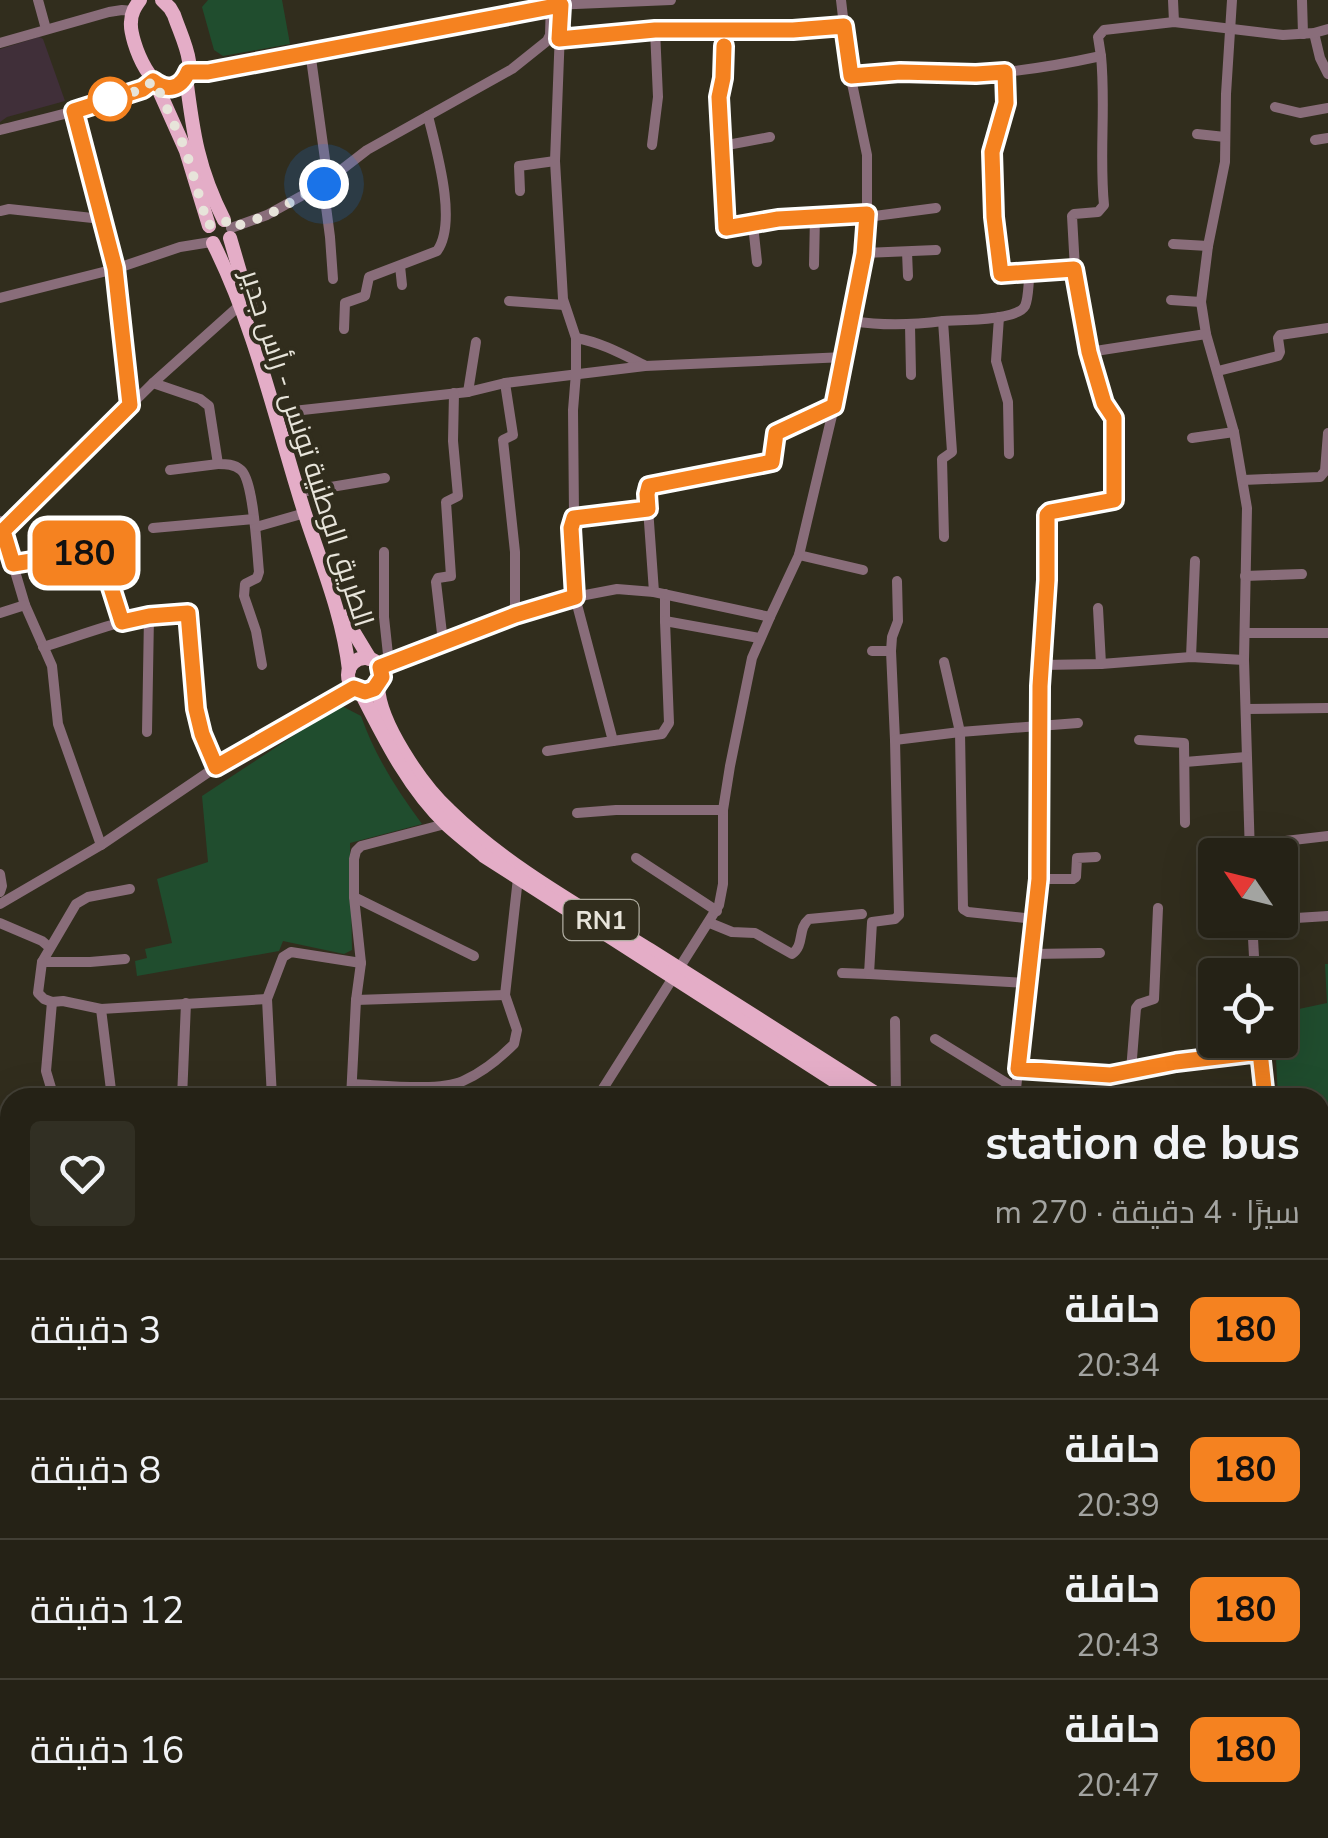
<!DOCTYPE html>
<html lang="ar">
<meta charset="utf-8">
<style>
body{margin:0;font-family:"Nunito Sans",Cairo,sans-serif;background:#312f23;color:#f1f3f6;direction:rtl;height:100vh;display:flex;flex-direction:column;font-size:38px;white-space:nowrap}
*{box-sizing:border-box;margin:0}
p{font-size:32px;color:#a3a4a1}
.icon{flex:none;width:55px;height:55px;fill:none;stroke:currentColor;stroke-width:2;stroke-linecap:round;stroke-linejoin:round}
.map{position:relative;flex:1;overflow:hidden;direction:ltr}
.drawer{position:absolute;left:0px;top:1088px;width:1330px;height:752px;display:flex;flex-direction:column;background:#252216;border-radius:30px 30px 0 0;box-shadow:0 10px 40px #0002,0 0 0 2px #423f35;direction:rtl}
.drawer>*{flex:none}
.badge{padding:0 20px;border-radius:15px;font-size:35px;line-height:65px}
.needle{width:65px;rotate:305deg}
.buttons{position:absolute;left:1198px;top:838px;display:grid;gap:20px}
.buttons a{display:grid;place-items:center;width:100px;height:100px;border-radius:10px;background:#252216;box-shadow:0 10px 40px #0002,0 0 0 2px #423f35;font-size:50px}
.you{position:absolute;width:50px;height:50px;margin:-25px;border:8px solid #fff;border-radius:50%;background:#1a73e8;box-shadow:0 0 0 15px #1a73e833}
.map>.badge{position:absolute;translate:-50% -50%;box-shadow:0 0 0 5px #fff}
.round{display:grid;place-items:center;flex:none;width:105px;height:105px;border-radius:10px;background:#312f23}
.headline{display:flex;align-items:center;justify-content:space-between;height:170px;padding:0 30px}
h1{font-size:48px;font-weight:700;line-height:75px}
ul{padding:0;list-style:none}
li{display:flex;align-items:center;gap:30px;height:140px;padding:0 30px;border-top:2px solid #423f35}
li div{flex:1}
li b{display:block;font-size:38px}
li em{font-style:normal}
li .badge{min-width:110px;font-weight:700;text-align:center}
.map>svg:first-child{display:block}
</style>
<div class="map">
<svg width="1328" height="1838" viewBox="0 0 1328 1838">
<rect width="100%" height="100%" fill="#312d1d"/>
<polygon fill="#402f39" points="39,37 43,39 65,101 7,117 0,122 0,49"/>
<g fill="#204d2e">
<polygon points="208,0 282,0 290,44 223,56 214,50 202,7"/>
<path d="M340,705L361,716C375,756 397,790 422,824L350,843L352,950L344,954L283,941L279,951L137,976L135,961L147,958L145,949L172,943L157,879L208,862L202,796Z"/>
<polygon points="1325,964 1328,964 1328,1105 1320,1106 1320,1098 1278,1097 1275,1040 1280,1040 1280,1013 1327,1003"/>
</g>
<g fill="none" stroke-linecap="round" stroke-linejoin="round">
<g stroke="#896d7a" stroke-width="10">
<polyline points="38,0 46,29"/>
<polyline points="1173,0 1174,22"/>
<polyline points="1232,0 1226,94 1225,162 1208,246 1201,302 1206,334 1234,432 1247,508 1244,660 1250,855"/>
<polyline points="1302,0 1303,34"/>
<polyline points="725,29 723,78 719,97 725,227 753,225"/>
<polyline points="1314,33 1320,58 1328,74"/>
<polyline points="559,39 655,30 793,30 844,26"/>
<polyline points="0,43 109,12 122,10 133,11"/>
<polyline points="310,51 328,181"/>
<path d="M1101,56C1106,106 1099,155 1104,205L1098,212L1074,214L1072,216L1075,269L1089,352L1206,334"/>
<polyline points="188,72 208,72 552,5 671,0"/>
<polyline points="1005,72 1006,103 992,152 995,217 1001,275 1075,269"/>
<path d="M851,76C893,73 935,75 977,74C1019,72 1060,65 1101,56L1098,37L1104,30L1174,22L1283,35L1314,33L1328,29"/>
<polyline points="1275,107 1300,113 1328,108"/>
<polyline points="75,111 115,269 130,405"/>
<path d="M0,130C30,122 136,99 153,81"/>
<polyline points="1197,134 1225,137"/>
<polyline points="1315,140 1328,138"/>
<polyline points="652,145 658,97 655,30"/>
<polyline points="722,146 770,137"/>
<polyline points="323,184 330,237 333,279"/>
<polyline points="520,191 519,166 555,161"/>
<polyline points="0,211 9,209 102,219"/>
<polyline points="867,217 936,208"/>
<polyline points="231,228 267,215 323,184 367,150 512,69 547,41 550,35 551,1"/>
<polyline points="1173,244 1208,246"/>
<polyline points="907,252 908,276"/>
<polyline points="864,253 936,250"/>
<polyline points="757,262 753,225 778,219 867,214"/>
<polyline points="814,265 815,216"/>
<polyline points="400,266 402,285"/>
<polyline points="0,298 115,269 180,247 211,242"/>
<polyline points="1171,300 1201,302"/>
<polyline points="509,301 564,305"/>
<polyline points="999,317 996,361 1008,402 1009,454"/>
<path d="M853,321C883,326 912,325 943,321"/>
<polyline points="910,325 911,375"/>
<path d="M344,329L345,303L365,296L369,277L437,251C458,222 436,149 428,116"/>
<path d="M576,338C600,342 622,354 644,365"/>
<polyline points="1218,371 1278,356 1280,352 1278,338 1280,335 1328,328"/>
<path d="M153,383L200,399L209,406L218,464C226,464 234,464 241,470C254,481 257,553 259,572L257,578L245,584L244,596L256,631L262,665"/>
<polyline points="505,383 513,435 503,440 515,552 515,615"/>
<polyline points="468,392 476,342"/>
<polyline points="284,412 468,392 505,383 645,366 845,357"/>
<polyline points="1192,438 1234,432"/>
<polyline points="170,470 218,464"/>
<polyline points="1243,480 1320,477 1325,471 1328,433"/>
<polyline points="307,491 385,478"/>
<polyline points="574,518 649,509"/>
<polyline points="0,521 25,605 52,666 58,724 101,845"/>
<polyline points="256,527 305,513"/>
<polyline points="153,528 254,519"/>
<polyline points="1,533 153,383 240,305"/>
<path d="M944,537L942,459L952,452L943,321C960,320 1017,321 1025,306C1029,297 1028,282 1030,272"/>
<polyline points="384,552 384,617 389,664"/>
<polyline points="799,555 863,570"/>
<polyline points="13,564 81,553 97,554 102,559 122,622"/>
<polyline points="1245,576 1302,574"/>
<polyline points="654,592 647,494 649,486 770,463 773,459 776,433 834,407"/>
<polyline points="665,594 665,621 759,638"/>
<polyline points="1098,608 1101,664"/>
<polyline points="0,613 25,605"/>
<polyline points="770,617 799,555 834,407 864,253 867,214 867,155 849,69 841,0"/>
<polyline points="1245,633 1328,633"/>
<polyline points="443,642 436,582 438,578 451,576 446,502 458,496 453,441 454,393"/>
<path d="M43,647C89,633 138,612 187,612L196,709L202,733L216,767"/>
<polyline points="872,651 891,651"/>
<polyline points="1191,657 1195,561"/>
<polyline points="944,662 960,732 963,909 968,912 1034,919"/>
<polyline points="1042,665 1101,664 1191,657 1244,660"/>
<polyline points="380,667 515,615 575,597 617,589 654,592 770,617 752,658 730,766 723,810 723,884 719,905 597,1098"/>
<polyline points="1246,709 1328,708"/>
<polyline points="147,732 149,616"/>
<polyline points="895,740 891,651 892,637 898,621 897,581"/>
<polyline points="1139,740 1184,743 1185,823"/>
<polyline points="613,741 662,734 669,723 665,621"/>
<polyline points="547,751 613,741 575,597 571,528 574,514 573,410 576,373 576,338 563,299 555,161 561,5"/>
<polyline points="1185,762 1246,757"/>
<polyline points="577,813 616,810 723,810"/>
<polyline points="1250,845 1328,836"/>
<polyline points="636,858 717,911"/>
<polyline points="0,874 2,886 0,892"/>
<polyline points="1039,879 1073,879 1076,877 1077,858 1096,857"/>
<polyline points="354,897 474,956"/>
<polyline points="0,904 101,845 216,767 354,688"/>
<polyline points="1280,919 1328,916"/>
<polyline points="1252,920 1255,975"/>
<polyline points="0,923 42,941 49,947"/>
<path d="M710,923L732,932L755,933L792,954C805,945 797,929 809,919L862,914"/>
<polyline points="1030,954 1100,953"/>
<polyline points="125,959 90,962 42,962 76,904 88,897 130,889"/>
<polyline points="42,962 38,993 44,999 52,1002 46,1071 54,1098"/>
<polyline points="842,973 869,974 872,922 895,919 899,915 895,740 960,732 1078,723"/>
<polyline points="869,974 1027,983"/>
<polyline points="356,1000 505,995"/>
<polyline points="52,1002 63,1001 101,1009"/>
<polyline points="895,1021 896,1098"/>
<polyline points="935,1039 1016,1089"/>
<polyline points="1260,1040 1262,1098"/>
<polyline points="1018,1069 1110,1075 1176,1062 1261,1052"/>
<polyline points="1131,1071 1136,1008 1139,1004 1154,999 1158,908"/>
<path d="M352,1084C381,1085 438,1092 463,1081C481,1073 500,1058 514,1044L517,1030L505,995L518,878"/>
<polyline points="112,1098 101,1009 267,999"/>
<polyline points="182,1098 186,1003"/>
<polyline points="272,1098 267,999 283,957 291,952 361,963"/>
<polyline points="351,1098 356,1000 361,963 354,897 354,859 356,851 361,846 445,824"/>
<polyline points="1015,1098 1039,879 1040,686 1047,581 1047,515 1050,512 1111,503 1115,498 1113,460 1115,448 1114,418 1104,403 1089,352"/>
<polyline points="1320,1111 1328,1110"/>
<polyline points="0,1134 10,1138"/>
<polyline points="0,1271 10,1268"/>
<polyline points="0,1353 10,1351"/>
<polyline points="1,1450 10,1474"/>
<polyline points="1320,1509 1328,1508"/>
<polyline points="0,1617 10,1614"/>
<polyline points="0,1706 10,1707"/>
<polyline points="1320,1789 1328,1787"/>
<polyline points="1320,1813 1327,1838"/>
<polyline points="252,1830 254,1838"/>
<polyline points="377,1830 378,1838"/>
<polyline points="864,1830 875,1838"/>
<polyline points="916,1830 917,1838"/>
<polyline points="596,1838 598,1830"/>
<polyline points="632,1838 632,1830"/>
<polyline points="770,1838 780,1835 780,1830"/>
<polyline points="1000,1838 1001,1830"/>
<polyline points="1068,1838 1069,1830"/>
</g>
<g stroke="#e4adc7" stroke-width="14">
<path d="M140,0C135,7 131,13 131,22C129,40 155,108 182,83C188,77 190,69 189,61C187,46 179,30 174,15L170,8L162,0"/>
<path d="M186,77C193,133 198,169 224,220"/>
<polyline points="156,84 186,151 209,226"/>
<polyline points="230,238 252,313"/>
<path d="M213,243C256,329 276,423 305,514C322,566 343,616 349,670"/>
<polyline points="347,616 350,626 370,659"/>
<circle cx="365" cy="675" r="17"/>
<path d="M378,686C379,723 422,785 449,810C507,867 581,907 650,950C728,999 805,1048 883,1098"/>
<path d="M360,691C384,738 409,789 447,825C459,836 472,846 484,856L861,1098"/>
<polyline points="1320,1195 1328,1195"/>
<polyline points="1320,1206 1328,1206"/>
<polyline points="1320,1718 1328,1707"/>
<polyline points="1159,1838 1161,1830"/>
<polyline points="1241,1838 1246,1830"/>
</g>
</g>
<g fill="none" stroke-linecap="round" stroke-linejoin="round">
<defs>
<path id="line" d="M724,46L723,78L719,97L726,228L778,219L867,214L864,254L834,406L776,433L772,462L649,486L647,494L648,509L574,518L571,528L575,597L515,615L380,667L382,677L374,689L365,692L354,688L216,767L202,734L196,709L188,613L149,616L122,622L102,559L97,554L81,553L13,564L3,531L130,405L115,268L74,111L143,89L153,81C167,92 181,89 188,72H208L561,5L559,39L655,30H793L844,26L851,76L900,72L976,74L1005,72L1006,103L992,152L994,217L1001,274L1074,269L1089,352L1104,403L1114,418V500L1050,512L1047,515V580L1040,686L1039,879L1018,1069L1110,1075L1176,1062L1260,1052L1265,1098"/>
</defs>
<use href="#line" stroke="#fff" stroke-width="22"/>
<use href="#line" stroke="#f58220" stroke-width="15"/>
<polyline stroke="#e7e4da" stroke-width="10" stroke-dasharray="0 18" points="110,99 105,101 143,89 153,81 156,84 186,151 208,226 217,220 227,222 231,228 268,215 324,184"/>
</g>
<circle fill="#fff" stroke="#f58220" stroke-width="5" cx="110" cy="99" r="20"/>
<g text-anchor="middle" stroke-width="8" stroke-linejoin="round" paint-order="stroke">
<rect fill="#312d1d" stroke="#b0ada1" stroke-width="2.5" x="563.5" y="900" width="75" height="40" rx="8"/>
<g font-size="25" font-weight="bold" fill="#e7e4da">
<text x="601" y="929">RN1</text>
</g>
<g font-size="28" fill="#e7e4da" stroke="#312d1d">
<text transform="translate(308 448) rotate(72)" y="10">الطريق الوطنية تونس - رأس جدير</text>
</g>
</g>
</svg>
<div class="buttons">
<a><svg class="needle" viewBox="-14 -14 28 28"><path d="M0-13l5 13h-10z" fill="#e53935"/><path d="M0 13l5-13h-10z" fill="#a3a4a1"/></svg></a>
<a><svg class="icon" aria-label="locate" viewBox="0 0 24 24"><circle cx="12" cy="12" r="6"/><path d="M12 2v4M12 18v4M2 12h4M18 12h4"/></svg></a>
</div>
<div class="you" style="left:324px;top:184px"></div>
<b class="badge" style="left:84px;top:553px;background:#f58220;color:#111">180</b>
<section class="drawer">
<div class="headline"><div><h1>station de bus</h1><p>سيرًا · 4 دقيقة · 270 m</p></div><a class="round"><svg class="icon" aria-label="heart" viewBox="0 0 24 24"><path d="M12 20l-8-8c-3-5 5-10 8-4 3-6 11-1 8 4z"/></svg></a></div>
<ul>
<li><span class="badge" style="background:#f58220;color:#111">180</span><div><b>حافلة</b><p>20:34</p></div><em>3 دقيقة</em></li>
<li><span class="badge" style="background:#f58220;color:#111">180</span><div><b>حافلة</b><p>20:39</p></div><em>8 دقيقة</em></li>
<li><span class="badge" style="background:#f58220;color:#111">180</span><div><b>حافلة</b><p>20:43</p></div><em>12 دقيقة</em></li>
<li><span class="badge" style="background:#f58220;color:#111">180</span><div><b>حافلة</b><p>20:47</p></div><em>16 دقيقة</em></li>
</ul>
</section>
</div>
